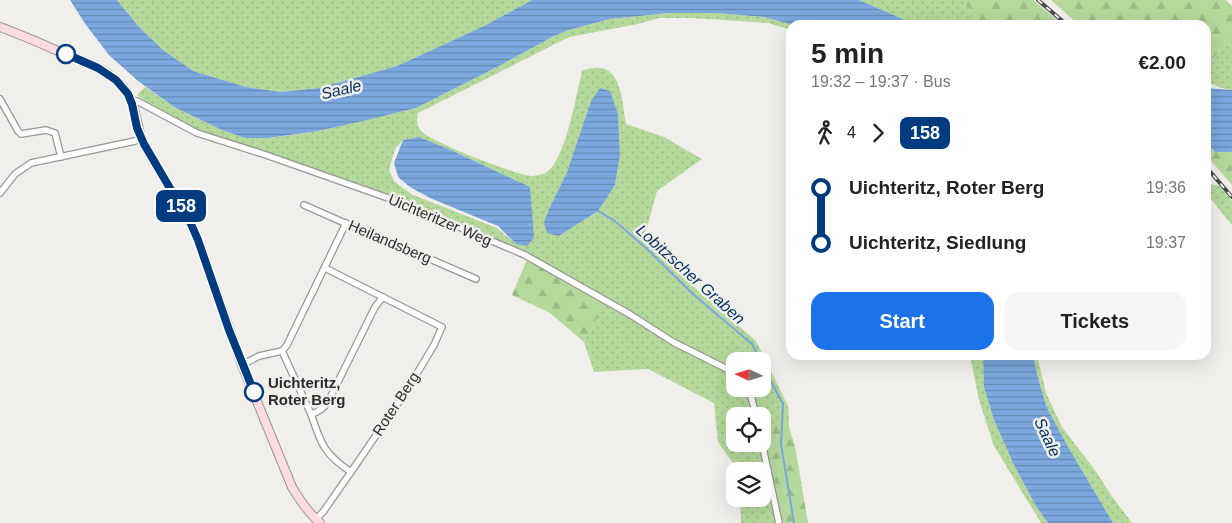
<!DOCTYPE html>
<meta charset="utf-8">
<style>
body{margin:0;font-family:Helvetica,sans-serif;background:#f6f6f6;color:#222;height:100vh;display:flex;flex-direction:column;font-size:19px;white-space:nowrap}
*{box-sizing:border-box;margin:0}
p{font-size:16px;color:#767676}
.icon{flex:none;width:28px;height:28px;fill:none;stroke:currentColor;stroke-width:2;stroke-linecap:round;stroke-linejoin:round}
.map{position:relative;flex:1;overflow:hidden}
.sheet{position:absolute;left:786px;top:20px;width:425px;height:340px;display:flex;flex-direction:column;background:#fff;border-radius:15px;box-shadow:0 5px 20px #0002}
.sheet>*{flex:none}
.badge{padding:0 10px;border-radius:8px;font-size:18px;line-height:32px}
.needle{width:32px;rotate:274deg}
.fabs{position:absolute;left:726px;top:352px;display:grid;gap:10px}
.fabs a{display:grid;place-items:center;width:45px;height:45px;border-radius:10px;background:#fff;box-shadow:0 5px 20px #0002;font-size:25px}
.map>.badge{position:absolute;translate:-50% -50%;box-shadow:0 0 0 2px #fff}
.legs{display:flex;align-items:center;gap:8px;height:55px;padding:0 25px;font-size:16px}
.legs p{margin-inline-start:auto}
.summary{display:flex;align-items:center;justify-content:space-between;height:85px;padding:0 25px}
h1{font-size:28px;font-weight:700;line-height:38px}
.button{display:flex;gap:10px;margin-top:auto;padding:10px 25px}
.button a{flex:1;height:58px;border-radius:15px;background:#1a73e8;color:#fff;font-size:20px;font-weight:700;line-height:58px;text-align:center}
.button a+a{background:#f6f6f6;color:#222}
ul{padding:0 25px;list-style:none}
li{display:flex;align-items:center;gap:18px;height:55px;font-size:19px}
li i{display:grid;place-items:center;width:8px;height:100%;margin:0 6px;background:currentColor}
li i::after{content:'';width:12px;height:12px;margin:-6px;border:4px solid;border-radius:50%;background:#fff}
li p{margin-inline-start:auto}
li:first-child i{background:linear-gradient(#0000 50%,currentColor 0)}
li:last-child i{background:linear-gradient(currentColor 50%,#0000 0)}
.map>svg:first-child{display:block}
</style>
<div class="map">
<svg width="1232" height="523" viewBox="0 0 1232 523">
<defs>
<pattern id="grass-dots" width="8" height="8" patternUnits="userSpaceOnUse" patternTransform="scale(1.25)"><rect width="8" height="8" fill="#b4d99b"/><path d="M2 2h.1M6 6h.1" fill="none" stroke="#9bba86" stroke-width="1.8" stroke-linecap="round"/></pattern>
<pattern id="forest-firs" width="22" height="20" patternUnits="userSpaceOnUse" patternTransform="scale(1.25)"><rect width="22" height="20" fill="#b4d99b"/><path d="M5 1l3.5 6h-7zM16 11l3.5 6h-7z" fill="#9bba86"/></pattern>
<pattern id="water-rules" width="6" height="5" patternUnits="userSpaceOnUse" patternTransform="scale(1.25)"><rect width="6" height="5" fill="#7ba8de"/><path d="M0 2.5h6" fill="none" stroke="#6589b4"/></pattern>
</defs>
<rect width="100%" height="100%" fill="#f0efeb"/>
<g fill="url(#grass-dots)" fill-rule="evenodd">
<polygon points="117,0 532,0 484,26 397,66 319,88 281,92 246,87 193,71 163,50 139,27"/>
<polygon points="859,0 962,0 982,25 912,25 905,20"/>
<path d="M669,13H716L764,17L793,25H791V30L768,23L692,18H659L638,24L569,37L418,113C417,119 416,125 421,131C429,141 520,177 534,176C538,175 545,174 548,171C565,159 577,93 582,71C622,56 621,97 626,124L664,137L702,159L657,191L645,235L682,272L685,279L756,341L788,406L789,420L772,425L758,389H762V361H735V389H750L756,401L759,416H735V444H762L763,433L781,523H741L740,499H762V471H735L733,463L718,442L714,403L648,369L594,372L584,342L607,296L480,231L406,201L198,131L149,103L137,95L145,87L174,107L222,130L245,138H268L291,135L318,131L416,108L499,66L554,36L569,30L610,19ZM591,101L618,114L620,155L615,185L598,211L559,236L544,222L549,209L567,172ZM419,137L451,150L530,187L516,244L497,228L413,195L395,182L389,170L395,149L403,140Z"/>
<polygon points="1232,31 1232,90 1221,88 1206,81 1206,70"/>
<polygon points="1206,183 1220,186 1232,201 1232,225 1206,193"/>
<polygon points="970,355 983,355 984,387 994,420 1014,465 1036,506 1048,523 1041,523 994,446 979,400"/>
<polygon points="1033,355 1037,355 1046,393 1062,427 1097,473 1111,495 1132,523 1113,523 1067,445 1047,408 1038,378"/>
</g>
<g fill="url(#forest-firs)">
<polygon points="962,0 1033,0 1063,25 982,25"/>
<polygon points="1051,0 1226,0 1232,6 1232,31 1206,70 1206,25 1079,25"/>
<polygon points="1206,143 1215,152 1232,152 1232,185 1206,155"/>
<polygon points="529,255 608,296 584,342 550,313 512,295"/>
<polygon points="750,389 758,389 772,424 789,420 789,427 795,446 808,523 781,523 763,433 762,416 759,416 756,401"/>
</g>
<g fill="url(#water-rules)">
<polygon points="70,0 117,0 139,27 163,50 193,71 246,87 281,92 319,88 397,66 484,26 532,0 859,0 905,20 912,25 793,25 764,17 716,13 669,13 610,19 569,30 554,36 499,66 416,108 363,121 318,131 268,138 245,138 222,130 174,107 138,81 109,55 86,25"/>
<polygon points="600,88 610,91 618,114 620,155 615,185 598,211 559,236 547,233 544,222 549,209 567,172 591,101"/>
<polygon points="1206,88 1232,90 1232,152 1215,152 1206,143"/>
<polygon points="419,137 451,150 530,187 534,238 527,246 516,244 498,226 430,198 410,187 398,177 394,163 403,140"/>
<polygon points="983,355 1033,355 1038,378 1047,408 1067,445 1113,523 1048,523 1036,506 1014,465 994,420 984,387"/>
</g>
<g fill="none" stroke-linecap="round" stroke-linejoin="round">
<g stroke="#7ba8de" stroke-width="2">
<polyline points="598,211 615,221 648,250 694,295 752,344 761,361"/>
<polyline points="762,365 783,404 781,444 794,523"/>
</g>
<defs>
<g id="street">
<polyline points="0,99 18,131 21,134 46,130 55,133 61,157"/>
<polyline points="130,100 137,101 197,133 266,155 405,204 525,255 631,315 673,342 735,373"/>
<polyline points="0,193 15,174 31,163 135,141 141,138"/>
<polyline points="304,205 381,239 421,255 476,279"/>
<path d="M282,351L311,414C319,412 324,408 328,402L375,307L383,297"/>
<polyline points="242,365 259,356 282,351 287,345 346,223"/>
<polyline points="747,389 750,392 756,416"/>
<path d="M311,414C321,444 324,454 351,472L407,390L434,345L442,327L325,268"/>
<polyline points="762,443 779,523"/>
<polyline points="316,519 323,512 351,472"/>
</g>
<path id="secondary" d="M0,27C18,34 36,41 53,49C78,59 113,69 128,94C137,109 136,128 144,145L191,224L198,240L242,365L292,487C300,501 308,512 320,523"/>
</defs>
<use href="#street" stroke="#989794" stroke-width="8"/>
<use href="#secondary" stroke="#989794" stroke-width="10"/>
<use href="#street" stroke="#fff" stroke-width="5.5"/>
<use href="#secondary" stroke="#fedce2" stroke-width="8"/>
<defs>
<g id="rail">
<polyline points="1038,0 1067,25"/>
<polyline points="1206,167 1232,197"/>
</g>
</defs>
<use href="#rail" stroke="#4a4a48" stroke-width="4"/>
<use href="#rail" stroke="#f0efeb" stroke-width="2" stroke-dasharray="5.5" stroke-linecap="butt"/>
</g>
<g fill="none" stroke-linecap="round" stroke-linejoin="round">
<defs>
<polyline id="line-1" points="66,54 98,68 116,80 128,94 132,104 137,128 144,144 191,224 198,240 229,330 254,392"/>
</defs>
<use href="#line-1" stroke="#fff" stroke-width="11"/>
<use href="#line-1" stroke="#003b80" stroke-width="8"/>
</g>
<g fill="#fff" stroke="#003b80" stroke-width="2.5">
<circle cx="66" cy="54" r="9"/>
<circle cx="254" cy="392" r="9"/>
</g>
<g text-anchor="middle" stroke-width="5" stroke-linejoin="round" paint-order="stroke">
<g font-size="15" fill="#2c2c2a" stroke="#f0efeb">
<text transform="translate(440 220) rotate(23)" y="5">Uichteritzer Weg</text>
<text transform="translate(390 242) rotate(23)" y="5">Heilandsberg</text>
<text transform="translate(396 404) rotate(-57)" y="5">Roter Berg</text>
</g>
<g font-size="15" font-weight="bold" fill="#2c2c2a" stroke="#f0efeb" text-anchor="start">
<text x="268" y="388">Uichteritz,<tspan x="268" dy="17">Roter Berg</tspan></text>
</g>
<g font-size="16" font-style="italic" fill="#002e5f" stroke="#f0efeb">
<text transform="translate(341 89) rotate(-13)" y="6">Saale</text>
<text transform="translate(691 274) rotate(42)" y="6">Lobitzscher Graben</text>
<text transform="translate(1048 437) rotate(65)" y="6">Saale</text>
</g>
</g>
</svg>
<div class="fabs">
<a><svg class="needle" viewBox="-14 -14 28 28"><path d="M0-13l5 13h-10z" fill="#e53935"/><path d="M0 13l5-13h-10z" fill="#767676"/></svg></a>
<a><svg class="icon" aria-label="locate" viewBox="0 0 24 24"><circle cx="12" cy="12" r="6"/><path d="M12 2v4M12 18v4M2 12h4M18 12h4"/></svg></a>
<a><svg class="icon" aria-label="layers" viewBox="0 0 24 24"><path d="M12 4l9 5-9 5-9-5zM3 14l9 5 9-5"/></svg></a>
</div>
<b class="badge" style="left:181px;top:206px;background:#003b80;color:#fff">158</b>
<section class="sheet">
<div class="summary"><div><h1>5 min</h1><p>19:32 – 19:37 · Bus</p></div><b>€2.00</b></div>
<div class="legs"><svg class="icon" aria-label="walk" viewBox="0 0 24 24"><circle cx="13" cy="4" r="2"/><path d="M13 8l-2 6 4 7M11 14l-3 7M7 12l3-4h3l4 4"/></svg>4<svg class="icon" aria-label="forward" viewBox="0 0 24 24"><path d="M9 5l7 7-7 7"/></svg><b class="badge" style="background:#003b80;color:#fff">158</b></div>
<ul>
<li><i style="color:#003b80"></i><b>Uichteritz, Roter Berg</b><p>19:36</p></li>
<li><i style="color:#003b80"></i><b>Uichteritz, Siedlung</b><p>19:37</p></li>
</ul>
<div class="button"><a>Start</a><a>Tickets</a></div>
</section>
</div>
